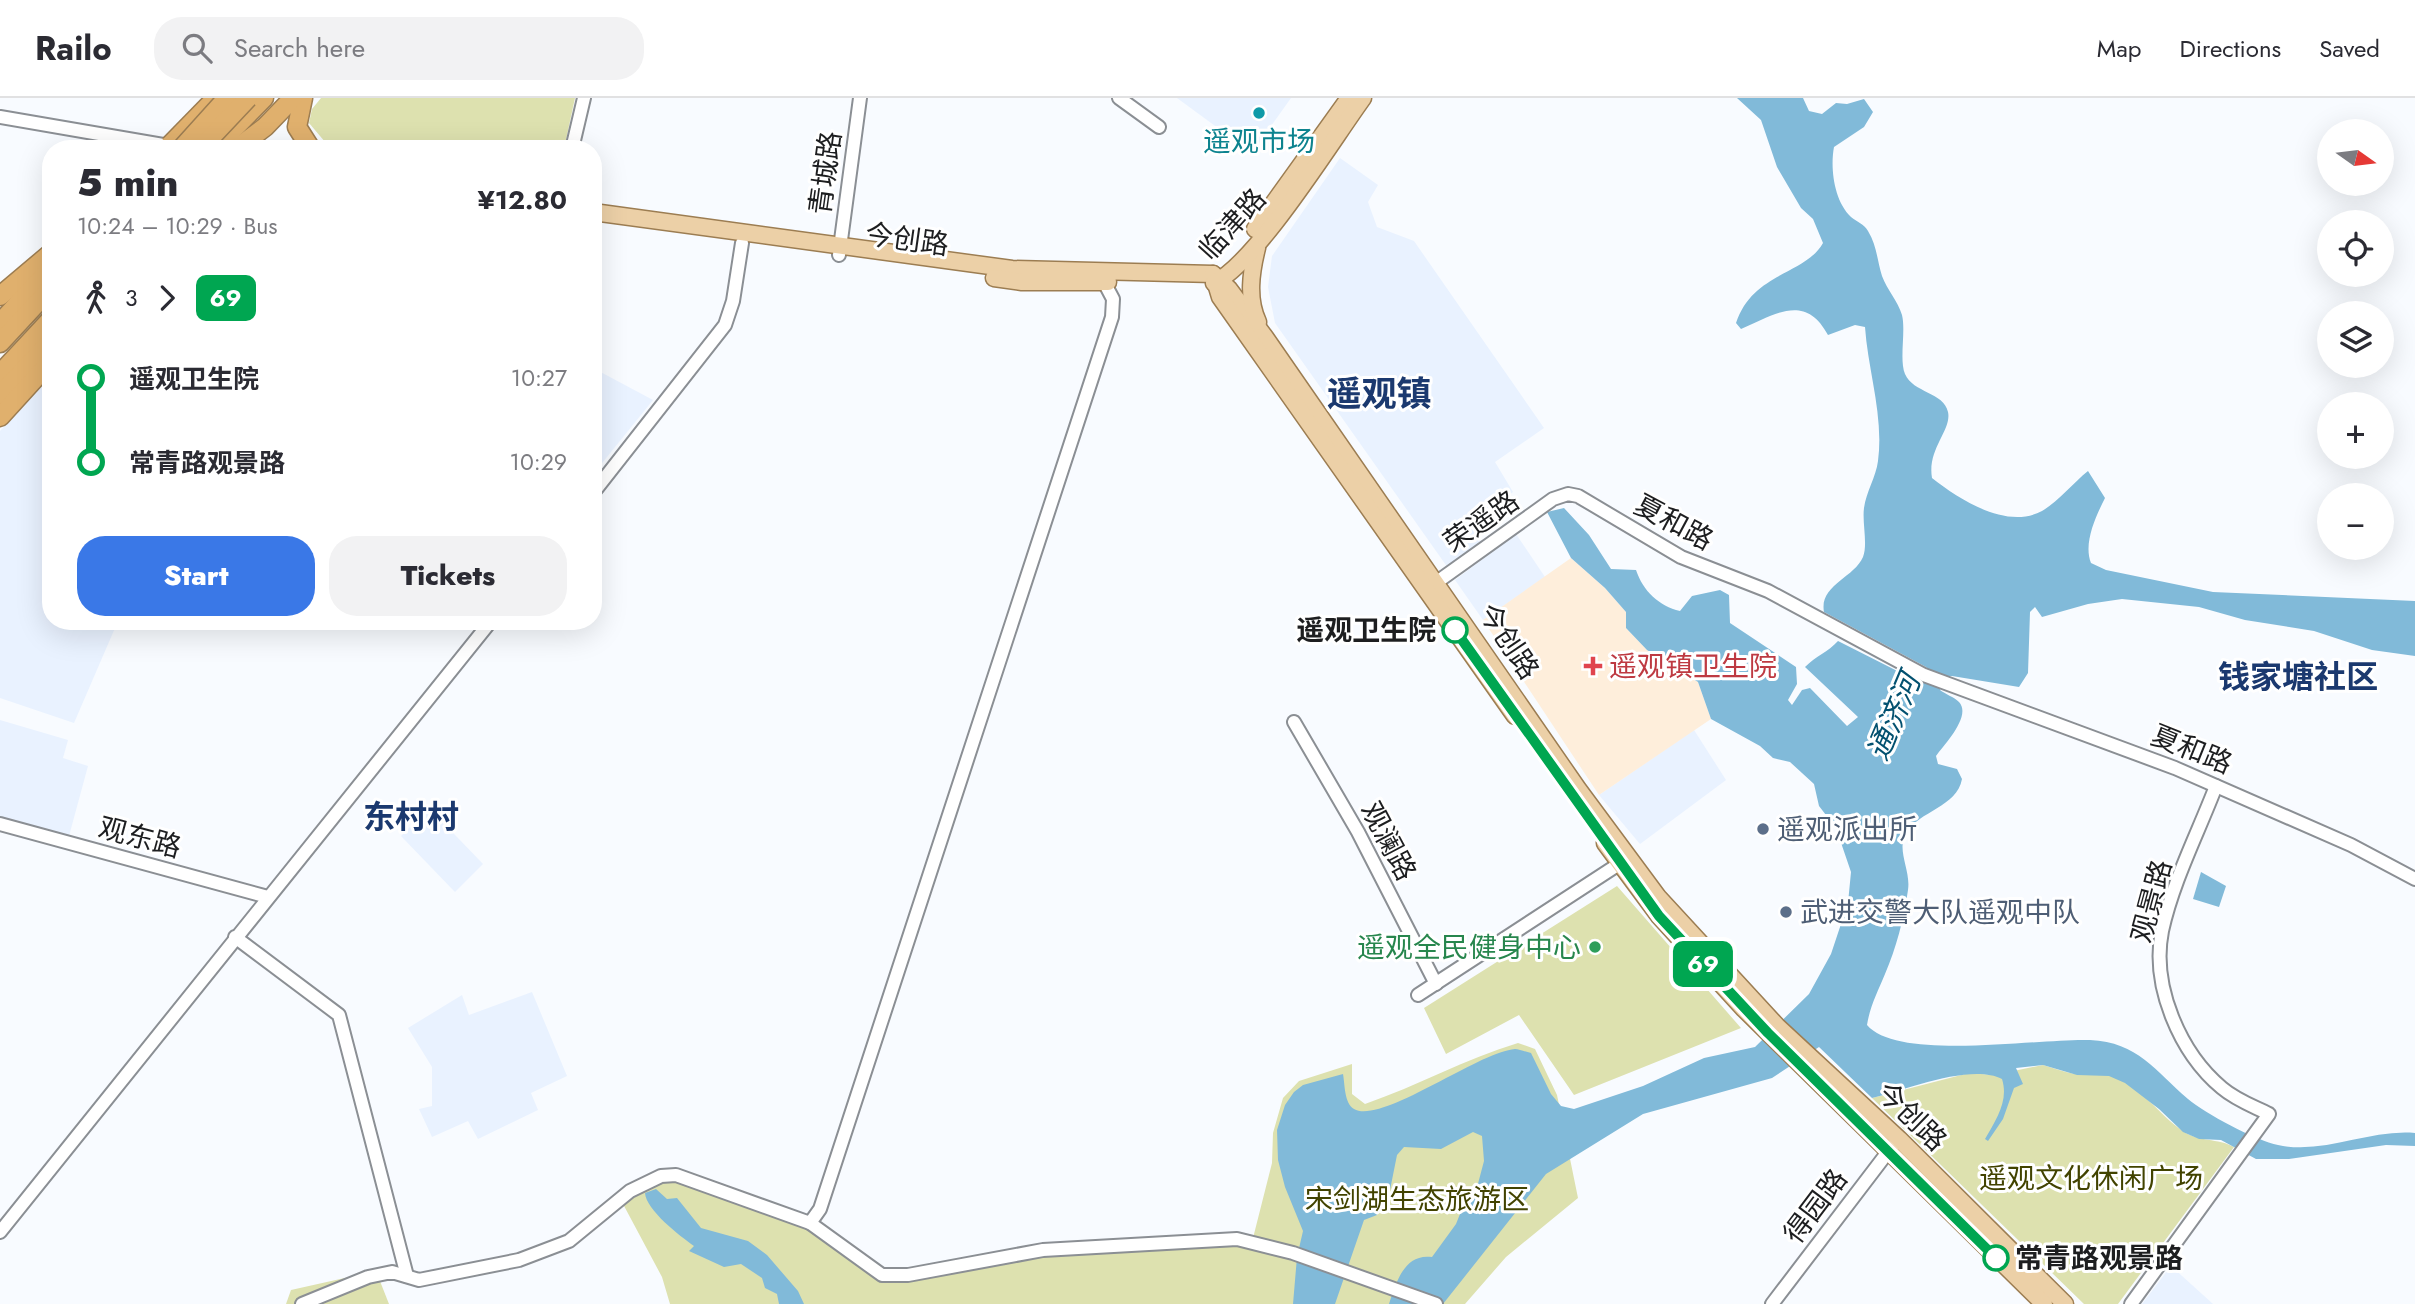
<!DOCTYPE html>
<meta charset="utf-8">
<style>
body{margin:0;font-family:Jost,"Noto Sans SC",sans-serif;background:#f2f2f3;color:#2b2b33;height:100vh;display:flex;flex-direction:column;font-size:26px;white-space:nowrap}
*{box-sizing:border-box;margin:0}
p{font-size:23px;color:#7c7c81}
.icon{flex:none;width:38px;height:38px;fill:none;stroke:currentColor;stroke-width:2;stroke-linecap:round;stroke-linejoin:round}
.map{position:relative;flex:1;overflow:hidden}
.details{position:absolute;left:42px;top:42px;width:560px;height:490px;display:flex;flex-direction:column;background:#fff;border-radius:28px;box-shadow:0 7px 28px #0002}
.details>*{flex:none}
.badge{padding:0 14px;border-radius:10px;font-size:24px;line-height:46px}
.needle{width:46px;rotate:104deg}
.fabs{position:absolute;left:2317px;top:21px;display:grid;gap:14px}
.fabs a{display:grid;place-items:center;width:77px;height:77px;border-radius:50%;background:#fff;box-shadow:0 7px 28px #0002;font-size:35px}
.map>.badge{position:absolute;translate:-50% -50%;box-shadow:0 0 0 4px #fff}
.legs{display:flex;align-items:center;gap:10px;height:77px;padding:0 35px;font-size:23px}
.legs p{margin-inline-start:auto}
.overview{display:flex;align-items:center;justify-content:space-between;height:119px;padding:0 35px}
h1{font-size:38px;font-weight:800;line-height:52px}
.primary-button{display:flex;gap:14px;margin-top:auto;padding:14px 35px}
.primary-button a{flex:1;height:80px;border-radius:28px;background:#3a78e7;color:#fff;font-size:28px;font-weight:800;line-height:80px;text-align:center}
.primary-button a+a{background:#f2f2f3;color:#2b2b33}
ul{padding:0 35px;list-style:none}
li{display:flex;align-items:center;gap:24px;height:84px;font-size:26px}
li i{display:grid;place-items:center;width:10px;height:100%;margin:0 9px;background:currentColor}
li i::after{content:'';width:18px;height:18px;margin:-9px;border:5px solid;border-radius:50%;background:#fff}
li p{margin-inline-start:auto}
li:first-child i{background:linear-gradient(#0000 50%,currentColor 0)}
li:last-child i{background:linear-gradient(currentColor 50%,#0000 0)}
header{display:flex;align-items:center;gap:42px;box-sizing:border-box;height:98px;padding:0 35px;background:#fff;border-bottom:2px solid #e1e1e2}
header strong{font-size:33px}
nav{display:flex;gap:38px;margin-inline-start:auto;font-size:24px}
.search{width:490px;height:63px;background:#f2f2f3;display:flex;align-items:center;gap:18px;box-sizing:border-box;padding:0 24px;border-radius:28px;color:#7c7c81;font-size:26px}
.map>svg:first-child{display:block}
</style>
<header>
<strong>Railo</strong>
<div class="search"><svg class="icon" aria-label="search" viewBox="0 0 24 24"><circle cx="10" cy="10" r="6"/><path d="M15 15l6 6"/></svg>Search here</div>
<nav><a>Map</a><a>Directions</a><a>Saved</a></nav>
</header>
<div class="map">
<svg width="2415" height="1206" viewBox="0 0 2415 1206">
<rect width="100%" height="100%" fill="#f8fbff"/>
<g fill="#e9f2ff">
<polygon points="1177,0 1291,0 1252,55"/>
<polygon points="1340,60 1378,87 1368,104 1377,129 1414,143 1544,330 1495,364 1513,394 1469,425 1483,446 1448,470 1275,225 1268,189 1272,158"/>
<polygon points="593,270 653,302 594,375 593,374"/>
<polygon points="51,279 51,523 118,523 74,625 0,600 0,333"/>
<polygon points="1516,436 1545,479 1483,522 1455,482"/>
<polygon points="0,622 68,642 63,660 88,668 69,738 0,719"/>
<polygon points="1694,632 1726,682 1640,746 1599,697"/>
<polygon points="429,710 483,766 455,794 401,738"/>
<polygon points="532,894 567,978 531,995 538,1012 478,1041 468,1023 432,1039 419,1011 432,1008 432,969 408,930 462,897 469,917"/>
<polygon points="2171,1168 2213,1206 2142,1206"/>
</g>
<polygon fill="#feeedb" points="1571,460 1605,490 1626,514 1626,530 1647,552 1698,584 1711,621 1599,697 1483,522"/>
<g fill="#dde1af">
<polygon points="321,0 575,0 564,51 331,51 309,25 312,11"/>
<polygon points="1617,788 1741,930 1574,997 1519,917 1446,956 1424,910"/>
<path d="M1518,945L1535,951L1557,997L1578,1100L1506,1159L1465,1206H670L662,1179L623,1106L660,1083L682,1084L809,1131L880,1183L1043,1159L1252,1144L1272,1065L1273,1035L1283,1000L1299,983L1352,966V996L1365,1006C1417,988 1465,961 1518,945Z"/>
<path d="M2043,967C2054,970 2064,974 2075,976C2086,978 2098,975 2108,977C2139,984 2158,1017 2183,1033C2198,1044 2218,1040 2234,1049L2118,1206H2084L1872,1000L1969,975L1994,977Z"/>
<polygon points="376,1173 389,1206 286,1206 291,1192"/>
</g>
<g fill="#81bad9">
<path d="M1737,0H1803L1809,13L1822,16L1836,5L1847,6L1864,1L1873,14L1864,29L1834,49C1830,70 1834,103 1851,119C1857,124 1864,126 1868,133C1877,148 1877,162 1882,178C1887,192 1898,203 1902,217C1906,233 1899,262 1905,276C1913,295 1944,294 1948,314C1952,332 1927,351 1932,380C1960,402 2007,432 2042,413C2058,404 2073,385 2088,373L2105,400C2096,418 2083,445 2091,465L2106,472L2213,494L2415,503V558L2372,552L2314,533L2245,522L2199,509L2122,501L2088,506L2042,519L2035,509L2030,514L2028,575L2019,589L1952,578L1945,579L1940,592C1945,596 1954,599 1959,604C1972,618 1944,647 1936,658L1938,666L1957,671L1962,681C1957,709 1919,713 1906,735C1896,752 1911,772 1908,792C1904,820 1896,851 1885,876C1878,893 1870,908 1867,927C1898,964 2040,940 2090,942C2138,944 2155,973 2188,1001C2204,1015 2257,1043 2278,1047C2324,1057 2369,1031 2415,1035V1048L2386,1047L2289,1061H2256L2221,1042L2199,1041L2183,1034L2159,1011L2125,985L2109,978L2077,977L2043,967L2016,970L2023,986L2014,990L2003,1021L1988,1043L1985,1041C1996,1022 2009,1003 2002,981C1971,965 1905,992 1872,1000L1819,949L1772,980L1643,1016L1546,1076L1443,1206H1389C1396,1185 1404,1155 1432,1159L1456,1126L1462,1111L1475,1097L1484,1063L1482,1038L1473,1034L1441,1051L1404,1049L1397,1057L1390,1092L1377,1117L1364,1122L1335,1206H1293L1297,1159L1303,1133L1285,1089L1278,1062L1277,1032L1285,1007L1294,994L1303,987L1343,976C1345,986 1344,1005 1354,1011C1381,1027 1478,954 1515,951C1519,951 1526,954 1531,955L1551,996L1561,1008L1574,1011L1643,988L1704,960L1755,949L1809,896L1831,856L1848,805L1851,774L1836,730L1819,708L1814,686L1790,664L1773,660L1760,648L1711,621L1698,584L1647,552L1626,530V514L1605,490L1571,460L1547,414L1564,410L1589,437L1611,471L1636,472C1643,493 1659,508 1680,513L1692,498L1720,492L1729,497L1730,525L1796,569L1797,586L1788,602L1792,607L1802,592L1810,590L1847,628L1858,619L1805,569C1816,558 1828,554 1838,543L1921,585L1929,582L1931,575L1926,569L1824,514C1819,487 1854,480 1863,459C1868,446 1862,425 1864,410C1866,394 1876,379 1878,363C1884,318 1868,273 1865,229L1855,227L1828,237C1805,194 1774,217 1741,231L1736,225C1753,174 1805,177 1823,145L1813,121L1801,110L1777,69L1761,22Z"/>
<polygon points="2201,774 2226,788 2219,809 2193,801"/>
<path d="M656,1091L667,1101L677,1100L701,1130L748,1143L767,1157L798,1193L804,1206H779L777,1196L765,1190L762,1180L741,1166L724,1169L689,1153L694,1148C680,1138 646,1112 645,1095Z"/>
</g>
<g fill="none" stroke-linecap="round" stroke-linejoin="round">
<defs>
<g id="minor">
<polyline points="1119,0 1159,29"/>
<polyline points="0,19 169,48"/>
<polyline points="572,51 584,0"/>
<polyline points="839,157 860,0"/>
<polyline points="593,395 725,227 733,203 742,145"/>
<polyline points="1437,484 1553,401 1568,396 1578,398 1681,459 1768,493 1924,577 2175,670 2351,747 2415,781"/>
<polyline points="1294,624 1358,734 1436,886"/>
<polyline points="0,726 268,799"/>
<polyline points="235,839 339,917 407,1178"/>
<polyline points="1418,897 1619,766"/>
<polyline points="810,1125 820,1111 1112,219 1113,201 1104,184"/>
<polyline points="0,1134 491,523"/>
<polyline points="302,1206 368,1179 392,1174 419,1182 519,1162 569,1143 630,1093 661,1078 676,1077 810,1125 882,1177 908,1177 1043,1152 1237,1141 1293,1155 1436,1206"/>
<polyline points="1772,1206 1894,1046"/>
<path d="M2131,1206L2269,1016C2253,1008 2236,1002 2222,990C2180,955 2151,888 2162,833C2173,783 2198,735 2216,688"/>
</g>
<g id="major">
<polyline points="593,114 1012,171 1213,176 1229,191 1265,239 1578,691 1658,799 1777,928 1899,1041 2065,1206"/>
<polyline points="1255,131 1349,0"/>
<path d="M1257,150C1251,174 1247,201 1258,224"/>
<polyline points="1213,176 1220,199 1515,618"/>
<polyline points="994,180 1022,184 1108,184"/>
<path d="M1214,185C1257,164 1331,44 1363,0"/>
<polyline points="1605,745 1659,818 1744,911 2044,1206"/>
</g>
<g id="highway">
<polyline points="303,0 297,29 311,51"/>
<polyline points="166,51 216,0"/>
<polyline points="214,51 264,0"/>
<polyline points="236,51 265,29 293,0"/>
<polyline points="0,198 51,155"/>
<polyline points="0,225 51,170"/>
<polyline points="0,245 51,190"/>
<polyline points="0,276 51,221"/>
<polyline points="0,297 51,243"/>
<polyline points="0,319 51,263"/>
</g>
</defs>
<use href="#minor" stroke="#8b8f94" stroke-width="16"/>
<use href="#major" stroke="#9c7d52" stroke-width="19"/>
<use href="#highway" stroke="#9c7d52" stroke-width="21"/>
<use href="#minor" stroke="#fff" stroke-width="12"/>
<use href="#major" stroke="#ecd0a7" stroke-width="16"/>
<use href="#highway" stroke="#e0b06d" stroke-width="18"/>
<defs>
<g id="highway-bridge">
<polyline points="181,51 227,0"/>
<polyline points="200,51 248,0"/>
</g>
</defs>
<use href="#highway-bridge" stroke="#9c7d52" stroke-width="21" stroke-linecap="butt"/>
<use href="#highway-bridge" stroke="#e0b06d" stroke-width="18"/>
</g>
<g fill="none" stroke-linecap="round" stroke-linejoin="round">
<defs>
<polyline id="line-1" points="1455,532 1659,818 1768,935 1996,1160"/>
</defs>
<use href="#line-1" stroke="#fff" stroke-width="16"/>
<use href="#line-1" stroke="#00a651" stroke-width="10"/>
</g>
<circle fill="#0f9aa8" stroke="#fff" stroke-width="2.5" cx="1259" cy="15" r="7"/>
<g fill="#fff" stroke="#00a651" stroke-width="3.5">
<circle cx="1455" cy="532" r="12"/>
<circle cx="1996" cy="1160" r="12"/>
</g>
<path fill="#e0444e" stroke="#fff" stroke-width="2.5" d="M1589.5 557.5h7v7h7v7h-7v7h-7v-7h-7v-7h7z"/>
<g fill="#5c6f8a" stroke="#fff" stroke-width="2.5">
<circle cx="1763" cy="731" r="7"/>
<circle cx="1786" cy="814" r="7"/>
</g>
<circle fill="#2e9e5b" stroke="#fff" stroke-width="2.5" cx="1595" cy="849" r="7"/>
<g text-anchor="middle" stroke-width="6" stroke-linejoin="round" paint-order="stroke">
<g font-size="28" fill="#0d838f" stroke="#fff">
<text x="1259" y="53">遥观市场</text>
</g>
<g font-size="28" fill="#1d1e20" stroke="#fff">
<text transform="translate(825 75) rotate(-82)" y="10">青城路</text>
<text transform="translate(1232 126) rotate(-48)" y="10">临津路</text>
<text transform="translate(907 141) rotate(8)" y="10">今创路</text>
<text transform="translate(1481 423) rotate(-35)" y="10">荣遥路</text>
<text transform="translate(1674 424) rotate(28)" y="10">夏和路</text>
<text transform="translate(1509 543) rotate(56)" y="10">今创路</text>
<text transform="translate(2192 651) rotate(22)" y="10">夏和路</text>
<text transform="translate(140 739) rotate(15)" y="10">观东路</text>
<text transform="translate(1389 743) rotate(62)" y="10">观澜路</text>
<text transform="translate(2151 803) rotate(-75)" y="10">观景路</text>
<text transform="translate(1912 1018) rotate(44)" y="10">今创路</text>
<text transform="translate(1815 1108) rotate(-53)" y="10">得园路</text>
</g>
<g font-size="28" font-weight="bold" fill="#1d1e20" stroke="#fff" text-anchor="end">
<text x="1436" y="542">遥观卫生院</text>
<text x="2015" y="1170" text-anchor="start">常青路观景路</text>
</g>
<g font-size="28" fill="#be3a42" stroke="#fff" text-anchor="start">
<text x="1609" y="578">遥观镇卫生院</text>
</g>
<g font-size="28" fill="#4e5e75" stroke="#fff" text-anchor="start">
<text x="1777" y="741">遥观派出所</text>
<text x="1800" y="824">武进交警大队遥观中队</text>
</g>
<g font-size="28" fill="#27864d" stroke="#fff" text-anchor="end">
<text x="1581" y="859">遥观全民健身中心</text>
</g>
<g font-size="28" fill="#424300" stroke="#fff">
<text x="2091" y="1090">遥观文化休闲广场</text>
<text x="1417" y="1111">宋剑湖生态旅游区</text>
</g>
<g font-size="30" font-style="italic" fill="#035170" stroke="#fff">
<text transform="translate(1894 619) rotate(-67)" y="10">通济河</text>
</g>
<g font-size="32" font-weight="bold" fill="#1b396f" stroke="#fff">
<text x="2298" y="590">钱家塘社区</text>
<text x="411" y="730">东村村</text>
</g>
<g font-size="35" font-weight="bold" fill="#1b396f" stroke="#fff">
<text x="1379" y="308">遥观镇</text>
</g>
</g>
</svg>
<div class="fabs">
<a><svg class="needle" viewBox="-14 -14 28 28"><path d="M0-13l5 13h-10z" fill="#e53935"/><path d="M0 13l5-13h-10z" fill="#7c7c81"/></svg></a>
<a><svg class="icon" aria-label="locate" viewBox="0 0 24 24"><circle cx="12" cy="12" r="6"/><path d="M12 2v4M12 18v4M2 12h4M18 12h4"/></svg></a>
<a><svg class="icon" aria-label="layers" viewBox="0 0 24 24"><path d="M12 4l9 5-9 5-9-5zM3 14l9 5 9-5"/></svg></a>
<a>+</a>
<a>−</a>
</div>
<b class="badge" style="left:1703px;top:866px;background:#00a651;color:#fff">69</b>
<section class="details">
<div class="overview"><div><h1>5 min</h1><p>10:24 – 10:29 · Bus</p></div><b>¥12.80</b></div>
<div class="legs"><svg class="icon" aria-label="walk" viewBox="0 0 24 24"><circle cx="13" cy="4" r="2"/><path d="M13 8l-2 6 4 7M11 14l-3 7M7 12l3-4h3l4 4"/></svg>3<svg class="icon" aria-label="forward" viewBox="0 0 24 24"><path d="M9 5l7 7-7 7"/></svg><b class="badge" style="background:#00a651;color:#fff">69</b></div>
<ul>
<li><i style="color:#00a651"></i><b>遥观卫生院</b><p>10:27</p></li>
<li><i style="color:#00a651"></i><b>常青路观景路</b><p>10:29</p></li>
</ul>
<div class="primary-button"><a>Start</a><a>Tickets</a></div>
</section>
</div>
